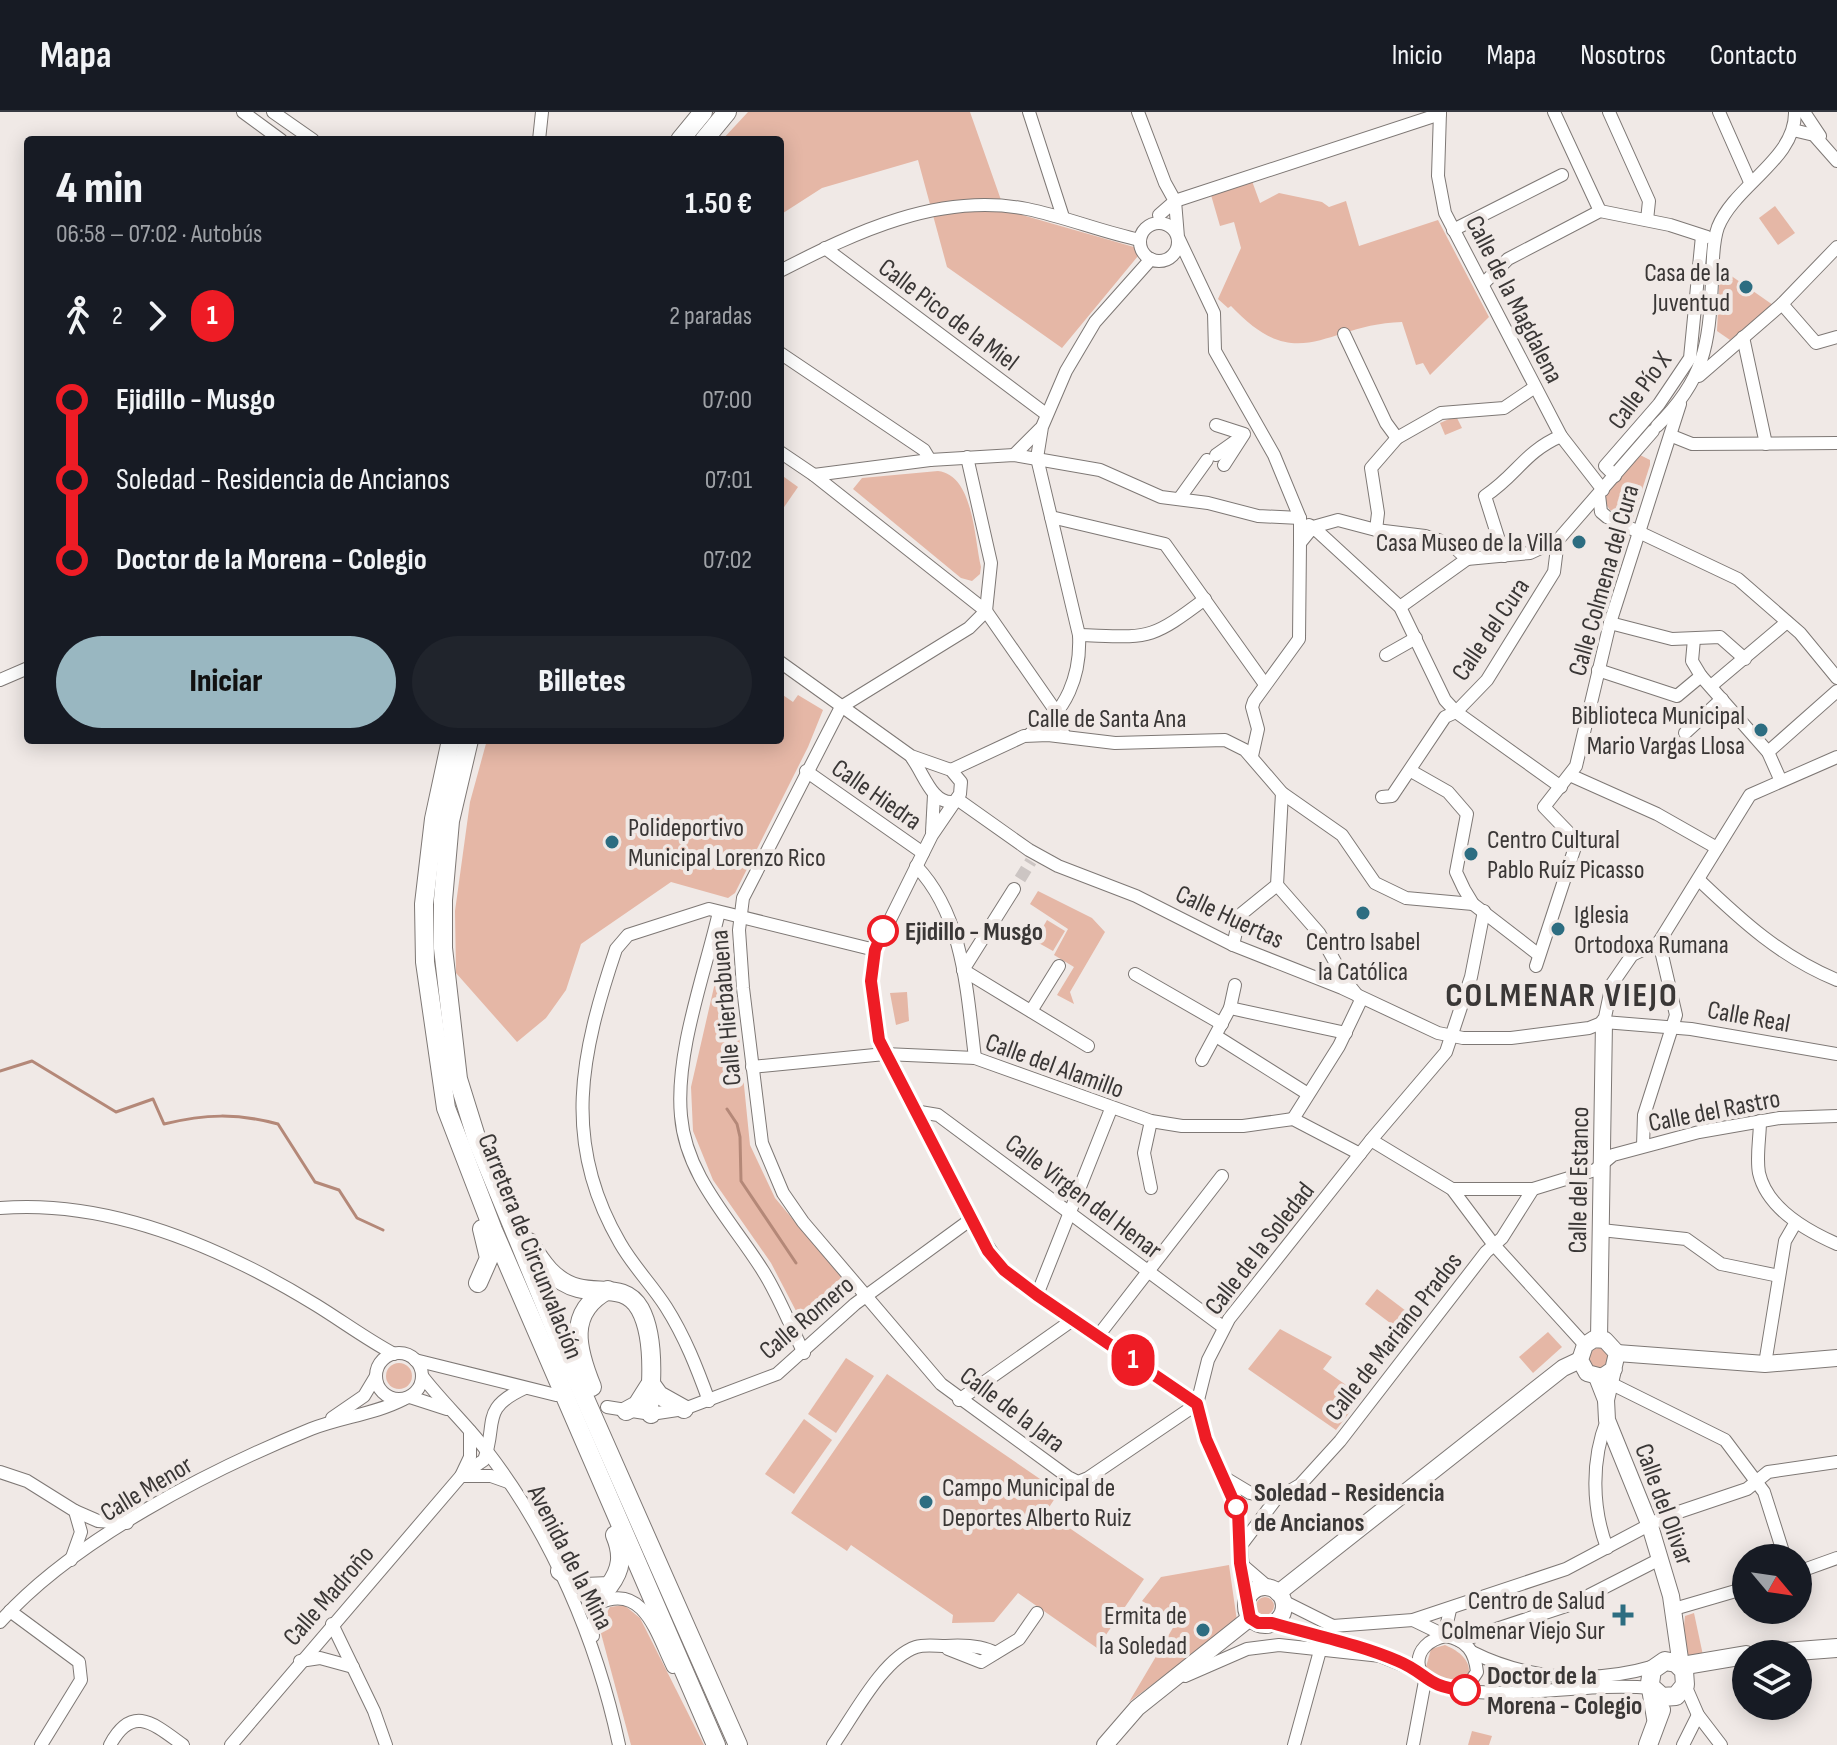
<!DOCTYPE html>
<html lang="es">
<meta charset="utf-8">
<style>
body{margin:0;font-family:"Sofia Sans Condensed",sans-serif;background:#20242c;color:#f1f3f6;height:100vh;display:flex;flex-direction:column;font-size:30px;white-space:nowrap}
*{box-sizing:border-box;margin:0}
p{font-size:26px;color:#9ea1a6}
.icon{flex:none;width:44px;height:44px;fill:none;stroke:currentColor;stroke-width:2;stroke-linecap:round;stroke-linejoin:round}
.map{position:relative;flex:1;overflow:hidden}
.sheet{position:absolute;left:24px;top:24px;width:760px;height:608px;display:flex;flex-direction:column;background:#171b24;border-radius:8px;box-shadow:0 4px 20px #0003}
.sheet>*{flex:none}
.badge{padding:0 16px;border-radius:26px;font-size:28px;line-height:52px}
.needle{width:52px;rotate:119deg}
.buttons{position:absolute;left:1732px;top:1432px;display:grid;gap:16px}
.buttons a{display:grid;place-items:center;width:80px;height:80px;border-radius:50%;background:#171b24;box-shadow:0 4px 20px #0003;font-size:40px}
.map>.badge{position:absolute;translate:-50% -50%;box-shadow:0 0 0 4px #fff}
.legs{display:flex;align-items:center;gap:12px;height:88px;padding:0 32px;font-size:26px}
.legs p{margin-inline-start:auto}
.overview{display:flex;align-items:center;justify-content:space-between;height:136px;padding:0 32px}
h1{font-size:44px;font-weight:800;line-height:60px}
.button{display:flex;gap:16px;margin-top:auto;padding:16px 32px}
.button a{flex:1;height:92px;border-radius:48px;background:#99b7c1;color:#111;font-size:32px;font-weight:800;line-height:92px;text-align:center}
.button a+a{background:#20242c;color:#f1f3f6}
ul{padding:0 32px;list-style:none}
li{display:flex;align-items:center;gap:28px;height:80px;font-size:30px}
li i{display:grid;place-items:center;width:12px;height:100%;margin:0 10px;background:currentColor}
li i::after{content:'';width:20px;height:20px;margin:-10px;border:6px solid;border-radius:50%;background:#171b24}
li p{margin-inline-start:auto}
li:first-child i{background:linear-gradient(#0000 50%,currentColor 0)}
li:last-child i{background:linear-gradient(currentColor 50%,#0000 0)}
header{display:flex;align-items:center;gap:48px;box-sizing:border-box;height:112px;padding:0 40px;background:#171b24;border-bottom:2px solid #363941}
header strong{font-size:38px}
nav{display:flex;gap:44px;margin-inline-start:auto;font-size:28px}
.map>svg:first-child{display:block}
</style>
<header>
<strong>Mapa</strong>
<nav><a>Inicio</a><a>Mapa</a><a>Nosotros</a><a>Contacto</a></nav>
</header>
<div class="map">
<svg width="1837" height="1633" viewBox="0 0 1837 1633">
<rect width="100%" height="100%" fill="#f0e9e6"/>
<g fill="#e5b7a6">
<polygon points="748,0 970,0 1001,88 1015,101 1134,135 1138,144 1062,236 947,155 918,48 822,76 780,103 780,28 722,28"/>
<path d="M1252,69L1260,91L1279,81L1322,90L1329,95L1346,89L1359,134L1438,108L1489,205L1430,263L1423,251L1416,253L1402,210C1325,212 1299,266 1231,194L1228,196L1218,187L1241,136L1234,110L1220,114L1211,83Z"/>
<polygon points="1775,94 1795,121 1778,133 1759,106"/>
<polygon points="1720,156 1773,193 1730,228 1717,219"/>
<polygon points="1456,304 1462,316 1445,323 1440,311"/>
<polygon points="1640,343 1650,348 1650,353 1632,409 1610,398 1602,387"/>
<path d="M938,359C974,363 974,427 981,455L980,462L972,469L961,466L853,377L862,366Z"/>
<polygon points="780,362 798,375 780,401"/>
<polygon points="780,581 793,590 798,583 823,598 808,635 735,781 728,786 671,770 581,832 566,878 546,906 517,930 456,861 455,799 470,690 487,628 780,628"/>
<polygon points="1038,779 1092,806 1105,820 1070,880 1074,892 1057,883 1074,855 1054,843 1068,817 1030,792"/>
<polygon points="1047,808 1065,819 1053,839 1035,829"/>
<polygon points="728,814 750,1033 775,1086 853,1179 807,1220 771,1151 713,1068 693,1019 691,975"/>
<polygon points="907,880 909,909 896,913 890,881"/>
<polygon points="1377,1177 1418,1208 1406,1223 1365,1192"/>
<polygon points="1280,1217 1332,1245 1323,1257 1362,1284 1336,1318 1248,1257"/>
<polygon points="1548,1220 1562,1235 1533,1261 1519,1245"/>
<circle cx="1599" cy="1246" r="10"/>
<polygon points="846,1246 874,1264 836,1321 808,1302"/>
<circle cx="399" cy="1264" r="13"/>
<polygon points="887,1262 1059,1380 1046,1400 1144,1467 1097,1536 1018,1481 994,1510 952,1511 953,1503 851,1433 847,1439 791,1401"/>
<polygon points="804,1307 832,1328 794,1382 765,1362"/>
<polygon points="1229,1453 1237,1509 1129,1590 1177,1509 1142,1489 1161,1465"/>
<circle cx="1265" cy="1494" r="9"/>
<polygon points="624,1493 640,1506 704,1633 631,1633 599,1514 610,1495"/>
<polygon points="1694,1501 1704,1548 1693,1551 1682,1535 1685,1504"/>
<path d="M1445,1533C1459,1539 1473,1549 1468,1566L1462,1571L1434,1564L1426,1555L1431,1537Z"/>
<polygon points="1472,1619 1492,1624 1489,1633 1468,1633"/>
</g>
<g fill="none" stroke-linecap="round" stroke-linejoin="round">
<g stroke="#b48878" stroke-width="3">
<path d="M0,959L32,949L116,1000L153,987L164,1012C205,1002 237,1001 278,1012L315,1070L339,1078L357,1106L383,1118"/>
<polyline points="727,997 737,1012 740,1025 741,1069 796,1151"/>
</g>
<polyline stroke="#ccc5c3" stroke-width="12" stroke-dasharray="12 6" stroke-linecap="butt" points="1020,767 1031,749"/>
<defs>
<g id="minor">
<polyline points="243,0 281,28"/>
<polyline points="273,0 313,28"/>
<polyline points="1029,0 1063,105"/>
<polyline points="1138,0 1165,71 1175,89 1178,125 1214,201 1215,239 1274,343 1300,406 1300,431"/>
<polyline points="1440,0 1438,64 1445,101 1561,324 1603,378"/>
<polyline points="1554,0 1600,99"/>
<polyline points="1609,0 1649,89 1647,108"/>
<polyline points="1719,0 1750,70"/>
<polyline points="1804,0 1820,24"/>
<polyline points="1793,18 1814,23 1837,49"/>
<polyline points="539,28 542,0"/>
<polyline points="1159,103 1175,89 1440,2"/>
<circle cx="1159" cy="130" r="19"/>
<polyline points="1453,118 1562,63"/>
<polyline points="825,136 1046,302"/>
<path d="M780,159C856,120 939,80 1027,97C1066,105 1102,120 1140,128"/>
<polyline points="1484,171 1508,147 1600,99 1670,113 1707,125"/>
<polyline points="1782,192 1816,231 1837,225"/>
<polyline points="1344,222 1386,311 1397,326"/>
<polyline points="1743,225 1766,332"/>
<polyline points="780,241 924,338 930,348"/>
<polyline points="1699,264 1782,192 1837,135"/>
<polyline points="1216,313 1244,322 1224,353"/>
<path d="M1657,314C1704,268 1709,234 1712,170C1713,152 1712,132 1718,115C1735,73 1796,47 1795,0"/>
<polyline points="1672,324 1692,332 1837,331"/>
<polyline points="780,340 814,363 986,499 1057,601 1057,612 1065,624"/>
<polyline points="1014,343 1040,317"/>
<polyline points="1216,343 1240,326"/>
<polyline points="967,345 991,451 986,499 969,516 841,595 743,786 739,818 743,876 762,1031 783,1081 803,1110 941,1272 1068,1365 1078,1370 1088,1366 1197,1292"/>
<polyline points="814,363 930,348 1014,343 1100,358 1161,385 1208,391 1258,404 1300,406"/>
<polyline points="1615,364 1605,354 1659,292 1690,246 1702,124"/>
<polyline points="1599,383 1601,400 1607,405 1738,467 1800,521 1837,566"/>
<polyline points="1179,387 1207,348"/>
<polyline points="1051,405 1165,432 1264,571"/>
<polyline points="1309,413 1313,415 1338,408 1376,418 1425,424 1451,432 1467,447 1530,441 1558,428 1653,319"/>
<polyline points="1376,418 1378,401 1371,356 1397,326 1441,301 1504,296 1535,275"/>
<path d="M1504,444L1485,384C1517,363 1524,340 1561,324"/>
<polyline points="1400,495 1467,447"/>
<polyline points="1610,511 1672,527 1720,525 1745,547"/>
<path d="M1079,523C1149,525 1148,530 1205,487"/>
<polyline points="1694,527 1692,549 1701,564"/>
<polyline points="1386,543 1416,526"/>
<polyline points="780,550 911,644 951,658 961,670 960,682 932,723 875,838 871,869 879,928 970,1108 1004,1158 1197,1292"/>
<polyline points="1598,558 1677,584 1701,564 1768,640 1780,667"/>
<polyline points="0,568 28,556"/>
<polyline points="1711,574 1787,510"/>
<path d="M1031,621C1067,602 1081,562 1079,523L1037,346L1042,315L1066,259L1095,210L1151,147"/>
<polyline points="1685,621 1722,587"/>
<polyline points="1768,640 1837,579"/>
<polyline points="1252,644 1258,617 1252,595 1254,589 1299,527 1300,431 1313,415 1400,495 1445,588 1456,600 1561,675"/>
<path d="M912,646C924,662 932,692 953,690"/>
<polyline points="951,658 1024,624 1048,623 1115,631 1225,628 1245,638 1282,681 1342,723 1375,771 1406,786 1473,792"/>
<polyline points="806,659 923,741"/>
<polyline points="1411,659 1448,680 1467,702 1456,760 1464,777 1473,792 1539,843"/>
<polyline points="1572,664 1657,702 1717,736"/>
<polyline points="1382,685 1392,684 1445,605 1456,600 1487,568 1554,460 1558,428"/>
<polyline points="957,687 1029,738 1058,754 1136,784 1233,833 1342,876 1438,921 1463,926 1511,926 1589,916 1604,910 1691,917 1837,942"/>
<polyline points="932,720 934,683"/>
<path d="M916,754C964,804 967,881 975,946"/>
<path d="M1699,768C1742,809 1781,845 1837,868"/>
<polyline points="1277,773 1319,821 1345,868 1361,888 1339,934 1293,1007"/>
<path d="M719,800C705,861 675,941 681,1004C686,1065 732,1109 763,1159C779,1184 790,1214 804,1241"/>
<polyline points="1233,833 1240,803 1277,773 1282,681"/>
<polyline points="1536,854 1575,735 1572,724 1544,695 1576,654 1610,511 1680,292"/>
<polyline points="963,858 1088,934"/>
<polyline points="963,858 1014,777"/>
<polyline points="1135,862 1222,912"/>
<polyline points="1230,896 1235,873"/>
<polyline points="1031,899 1059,854"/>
<polyline points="1604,910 1612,872 1632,843 1659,830 1750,683 1837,645"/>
<polyline points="1216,924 1308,982"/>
<polyline points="1202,948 1230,896 1346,921"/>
<polyline points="752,955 885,942 975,946 1151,1009 1182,1014 1243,1014 1293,1007 1360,1042"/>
<polyline points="914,999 938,1003 1223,1215"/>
<path d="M1760,1009C1760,1025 1756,1045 1759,1061C1767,1096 1807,1119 1837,1132"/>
<polyline points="1371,1028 1452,1077 1494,1133 1585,1233"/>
<polyline points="1643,1034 1644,1003 1676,903 1659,830"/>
<polyline points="1151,1076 1144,1041 1151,1009"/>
<polyline points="1452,1077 1533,1077 1595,1058 1613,1043 1699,1020 1780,1006 1837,1004"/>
<path d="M0,1096C110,1087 223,1136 316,1193C342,1209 366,1227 394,1242"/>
<polyline points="1601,1118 1686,1127 1721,1152 1779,1164"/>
<polyline points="1037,1183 1111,997"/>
<polyline points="1098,1224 1222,1064"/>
<circle cx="399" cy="1264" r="23"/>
<polyline points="415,1248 556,1283"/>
<polyline points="1765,1252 1785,1129 1796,1110"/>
<path d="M422,1264C442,1290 466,1312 486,1338C552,1423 597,1529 619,1633"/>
<polyline points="1612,1272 1725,1328 1764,1380 1785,1446"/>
<polyline points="410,1285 447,1297"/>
<polyline points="959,1288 1074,1207"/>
<path d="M709,1289C697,1256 685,1225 666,1195C652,1173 633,1154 620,1131C561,1030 581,941 616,837L628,823L709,797L875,838"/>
<polyline points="607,1295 651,1302 684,1297 777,1262 855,1192 970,1108"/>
<polyline points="332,1306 364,1284 376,1264"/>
<path d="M1607,1308C1591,1348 1592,1396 1607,1436"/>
<polyline points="0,1360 27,1369 75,1399 81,1420 71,1448"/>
<path d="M462,1363L484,1348C498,1311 479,1297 525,1276"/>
<polyline points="461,1364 491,1364 508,1370"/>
<polyline points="1225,1366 1250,1381 1276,1387"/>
<polyline points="75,1399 98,1409 127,1411"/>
<polyline points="1239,1436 1276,1387 1300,1373 1340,1329 1486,1140 1502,1126 1533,1077"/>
<polyline points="1240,1451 1268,1475"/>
<polyline points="1798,1460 1837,1446"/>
<polyline points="1283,1489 1333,1514 1413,1508 1566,1457 1664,1405 1747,1377 1768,1360 1837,1350"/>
<polyline points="1246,1493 1238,1399 1206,1327 1197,1292 1208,1248 1229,1207 1371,1028 1446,940 1471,865 1484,799"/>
<polyline points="1674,1497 1746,1476"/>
<polyline points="1450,1498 1447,1511 1454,1525"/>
<polyline points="10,1499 79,1550 81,1568 41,1633"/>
<polyline points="1413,1508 1446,1524"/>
<path d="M0,1510C73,1428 210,1358 311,1317C342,1305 375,1302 404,1287"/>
<polyline points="1272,1511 1342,1532"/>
<polyline points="332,1512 374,1599 386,1633"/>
<path d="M593,1524L592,1513L599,1491C644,1470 657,1523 673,1555"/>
<polyline points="1460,1529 1572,1492 1660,1447"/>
<polyline points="948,1537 981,1550 1019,1527 1037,1501"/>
<path d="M1472,1540C1530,1569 1594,1572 1655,1554"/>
<polyline points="1375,1542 1420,1560"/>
<polyline points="300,1549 320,1546 353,1555"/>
<polyline points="1185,1564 1247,1537 1279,1533 1381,1544"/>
<polyline points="1685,1573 1698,1603 1721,1633"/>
<path d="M1465,1578L1477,1560C1475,1540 1467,1528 1446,1524C1409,1531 1409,1570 1448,1577C1515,1588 1584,1570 1652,1576"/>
<path d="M110,1633C132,1592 153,1611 183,1633"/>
<polyline points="231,1633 461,1364 470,1345 470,1319"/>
<path d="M833,1633C853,1605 883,1546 916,1535C925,1532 936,1534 946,1534C962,1533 981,1533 995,1541"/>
<polyline points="1294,1633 1321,1535"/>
<polyline points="1413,1633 1425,1569"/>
<polyline points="1683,1633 1698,1603"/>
</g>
<g id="tertiary">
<polyline points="1599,1227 1604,910"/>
<polyline points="1617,1241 1765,1252 1837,1246"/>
<polyline points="1597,1265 1606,1288 1607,1308 1650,1414 1671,1484 1681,1554"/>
<polyline points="1606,1288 1617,1241 1605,1228 1594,1227 1585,1233 1580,1248 1587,1261 1602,1265 1614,1257"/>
<circle cx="1265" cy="1494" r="19"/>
<polyline points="1278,1481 1563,1256 1580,1248"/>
<polyline points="1105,1633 1137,1596 1250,1506"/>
</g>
<g id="secondary">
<polyline points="680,28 703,0"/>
<polyline points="704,28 727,0"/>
<polyline points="451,628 434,707 424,792 425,850 446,996 493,1118 716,1633"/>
<polyline points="469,628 450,709 443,788 443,836 458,967 477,1028 564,1239 738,1633"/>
<path d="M529,1130C541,1150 554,1170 578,1176C601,1182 626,1172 640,1197C651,1217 652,1248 651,1271C650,1283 647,1290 651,1302"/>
<polyline points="478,1171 489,1146 482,1117"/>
<polyline points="651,1272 659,1283 684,1297"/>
<path d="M592,1275C577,1238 566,1200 608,1178"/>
<polyline points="626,1299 637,1293 649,1274"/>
<path d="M560,1459L585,1475L609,1474C622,1457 623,1442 615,1423"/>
<polyline points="1757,1542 1837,1536"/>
<polyline points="1681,1554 1746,1543"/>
<polyline points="1652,1576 1662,1585 1676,1584 1685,1573 1684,1559 1676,1551 1665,1549 1652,1558 1650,1571 1656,1606"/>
<polyline points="1648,1633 1661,1598"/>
</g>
</defs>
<use href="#minor" stroke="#7e7875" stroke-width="14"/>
<use href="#tertiary" stroke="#7e7875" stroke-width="18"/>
<use href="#secondary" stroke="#7e7875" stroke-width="20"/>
<use href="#minor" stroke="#fff" stroke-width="12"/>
<use href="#tertiary" stroke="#fff" stroke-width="16"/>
<use href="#secondary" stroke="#fff" stroke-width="18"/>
</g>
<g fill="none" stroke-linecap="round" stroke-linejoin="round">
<defs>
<path id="line-1" d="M883,819L875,838L871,869L879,928L988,1139L1004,1158L1037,1183L1197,1292L1206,1327L1238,1399L1240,1451L1250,1506L1258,1511H1272C1313,1523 1359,1532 1398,1549C1429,1562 1425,1575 1465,1578"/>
</defs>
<use href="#line-1" stroke="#fff" stroke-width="18"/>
<use href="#line-1" stroke="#ee1c25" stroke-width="12"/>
</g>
<g fill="#2d6d81" stroke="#f0e9e6" stroke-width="3">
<circle cx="1746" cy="175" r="8"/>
<circle cx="1579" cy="430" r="8"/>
<circle cx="1761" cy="618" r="8"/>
<circle cx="612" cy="730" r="8"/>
<circle cx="1471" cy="742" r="8"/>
<circle cx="1363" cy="801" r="8"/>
<circle cx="1558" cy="817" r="8"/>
<circle cx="926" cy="1390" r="8"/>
<path d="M1619 1491h8v8h8v8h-8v8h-8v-8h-8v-8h8z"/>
<circle cx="1203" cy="1518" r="8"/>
</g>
<g fill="#fff" stroke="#ee1c25" stroke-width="4">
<circle cx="883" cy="819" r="14"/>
<circle cx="1236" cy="1395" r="10"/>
<circle cx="1465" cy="1578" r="14"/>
</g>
<g text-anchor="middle" stroke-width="8" stroke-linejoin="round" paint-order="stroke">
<g font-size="26" fill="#3a3736" stroke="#f0e9e6" text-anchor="end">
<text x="1730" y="169">Casa de la<tspan x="1730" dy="30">Juventud</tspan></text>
<text x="1563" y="439">Casa Museo de la Villa</text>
<text x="1745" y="612">Biblioteca Municipal<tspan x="1745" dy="30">Mario Vargas Llosa</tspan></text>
<text x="628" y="724" text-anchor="start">Polideportivo<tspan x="628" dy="30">Municipal Lorenzo Rico</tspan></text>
<text x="1487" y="736" text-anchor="start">Centro Cultural<tspan x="1487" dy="30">Pablo Ruíz Picasso</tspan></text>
<text x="1574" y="811" text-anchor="start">Iglesia<tspan x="1574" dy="30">Ortodoxa Rumana</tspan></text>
<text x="1363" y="838" text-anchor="middle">Centro Isabel<tspan x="1363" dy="30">la Católica</tspan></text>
<text x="942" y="1384" text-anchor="start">Campo Municipal de<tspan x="942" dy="30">Deportes Alberto Ruiz</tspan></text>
<text x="1605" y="1497">Centro de Salud<tspan x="1605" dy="30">Colmenar Viejo Sur</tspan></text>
<text x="1187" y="1512">Ermita de<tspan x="1187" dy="30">la Soledad</tspan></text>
</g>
<g font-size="26" fill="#3a3736" stroke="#f0e9e6">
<text transform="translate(1515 187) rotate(63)" y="9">Calle de la Magdalena</text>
<text transform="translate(949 202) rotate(37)" y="9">Calle Pico de la Miel</text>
<text transform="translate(1639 278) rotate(-54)" y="9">Calle Pío X</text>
<text transform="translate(1603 468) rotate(-74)" y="9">Calle Colmena del Cura</text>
<text transform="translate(1490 517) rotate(-56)" y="9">Calle del Cura</text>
<text x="1107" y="615">Calle de Santa Ana</text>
<text transform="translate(877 682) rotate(35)" y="9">Calle Hiedra</text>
<text transform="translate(1230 804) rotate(25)" y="9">Calle Huertas</text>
<text transform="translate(725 896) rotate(-95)" y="9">Calle Hierbabuena</text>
<text transform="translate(1749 904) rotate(10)" y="9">Calle Real</text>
<text transform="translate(1055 953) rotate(20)" y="9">Calle del Alamillo</text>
<text transform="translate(1714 998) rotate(-11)" y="9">Calle del Rastro</text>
<text transform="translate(1578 1068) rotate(-89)" y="9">Calle del Estanco</text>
<text transform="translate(1084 1084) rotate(37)" y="9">Calle Virgen del Henar</text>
<text transform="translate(531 1134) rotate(68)" y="9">Carretera de Circunvalación</text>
<text transform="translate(1259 1136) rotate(-52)" y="9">Calle de la Soledad</text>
<text transform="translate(806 1205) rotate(-40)" y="9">Calle Romero</text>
<text transform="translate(1393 1224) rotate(-52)" y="9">Calle de Mariano Prados</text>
<text transform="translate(1013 1297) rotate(37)" y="9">Calle de la Jara</text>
<text transform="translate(146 1376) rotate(-31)" y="9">Calle Menor</text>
<text transform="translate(1665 1392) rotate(70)" y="9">Calle del Olivar</text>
<text transform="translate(571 1445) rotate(63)" y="9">Avenida de la Mina</text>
<text transform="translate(328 1483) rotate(-49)" y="9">Calle Madroño</text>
</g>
<g font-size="26" font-weight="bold" fill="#3a3736" stroke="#f0e9e6" text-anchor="start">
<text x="905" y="828">Ejidillo - Musgo</text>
<text x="1254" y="1389">Soledad - Residencia<tspan x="1254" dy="30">de Ancianos</tspan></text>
<text x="1487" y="1572">Doctor de la<tspan x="1487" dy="30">Morena - Colegio</tspan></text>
</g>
<g font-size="34" font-weight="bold" letter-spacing="2" fill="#3a3736" stroke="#f0e9e6">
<text x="1562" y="894">COLMENAR VIEJO</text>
</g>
</g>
</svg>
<div class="buttons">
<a><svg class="needle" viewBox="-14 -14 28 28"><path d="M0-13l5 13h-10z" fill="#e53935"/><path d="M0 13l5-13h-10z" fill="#9ea1a6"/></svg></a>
<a><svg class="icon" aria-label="layers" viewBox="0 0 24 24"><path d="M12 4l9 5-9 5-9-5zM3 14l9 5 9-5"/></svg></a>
</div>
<b class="badge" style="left:1133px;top:1248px;background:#ee1c25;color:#fff">1</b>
<section class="sheet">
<div class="overview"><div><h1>4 min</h1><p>06:58 – 07:02 · Autobús</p></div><b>1.50 €</b></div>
<div class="legs"><svg class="icon" aria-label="walk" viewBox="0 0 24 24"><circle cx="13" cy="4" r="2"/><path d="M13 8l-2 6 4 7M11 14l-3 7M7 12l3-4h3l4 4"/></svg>2<svg class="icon" aria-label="forward" viewBox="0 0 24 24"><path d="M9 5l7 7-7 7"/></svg><b class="badge" style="background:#ee1c25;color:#fff">1</b><p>2 paradas</p></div>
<ul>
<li><i style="color:#ee1c25"></i><b>Ejidillo - Musgo</b><p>07:00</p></li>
<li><i style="color:#ee1c25"></i><span>Soledad - Residencia de Ancianos</span><p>07:01</p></li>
<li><i style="color:#ee1c25"></i><b>Doctor de la Morena - Colegio</b><p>07:02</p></li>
</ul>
<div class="button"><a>Iniciar</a><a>Billetes</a></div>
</section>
</div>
